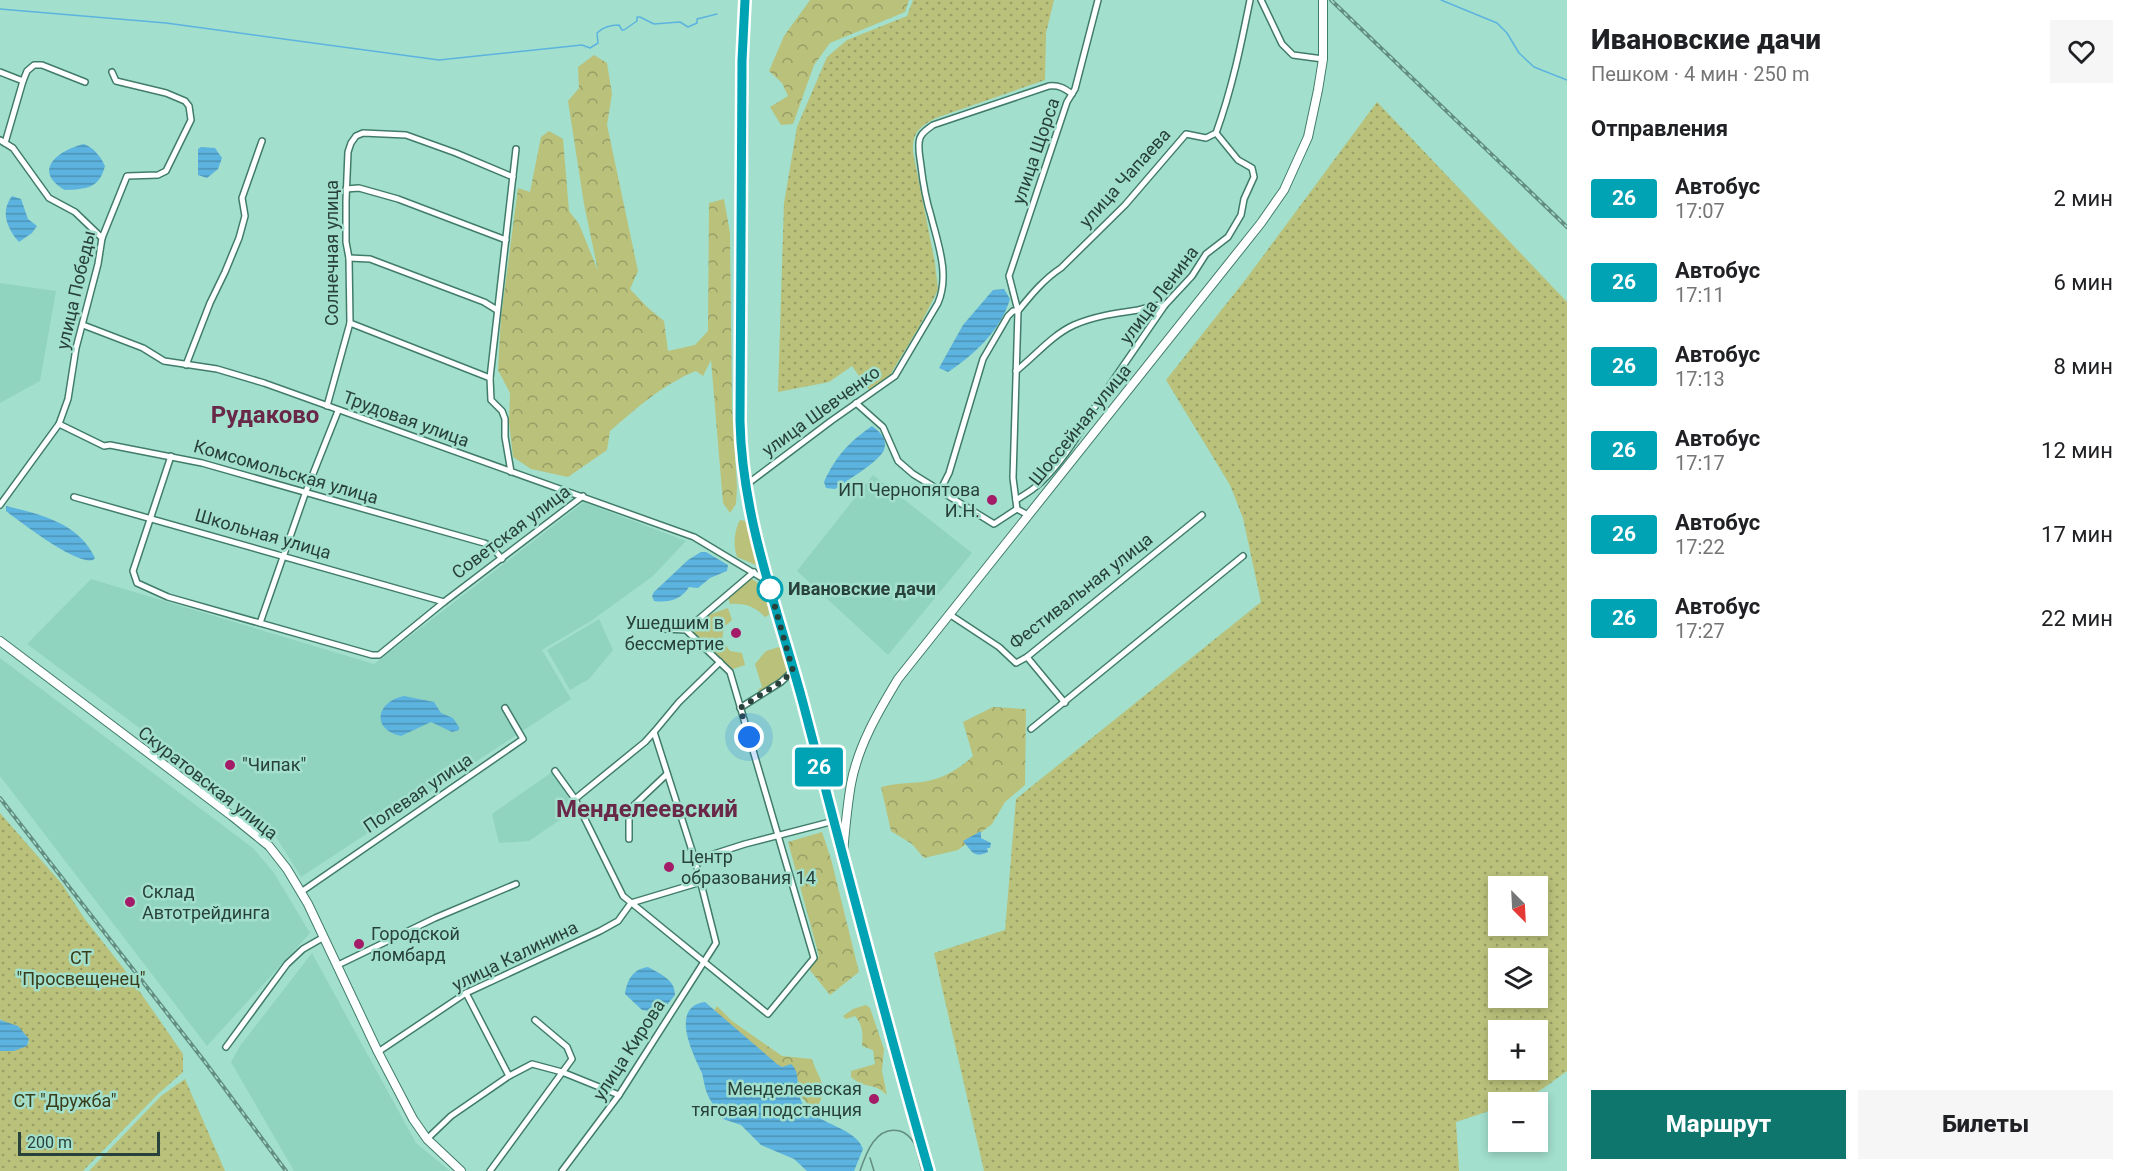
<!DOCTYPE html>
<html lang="ru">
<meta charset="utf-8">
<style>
body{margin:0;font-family:Roboto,sans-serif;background:#f6f6f6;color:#202124;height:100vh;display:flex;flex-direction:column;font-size:22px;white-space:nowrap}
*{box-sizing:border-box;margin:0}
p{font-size:20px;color:#757577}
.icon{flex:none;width:33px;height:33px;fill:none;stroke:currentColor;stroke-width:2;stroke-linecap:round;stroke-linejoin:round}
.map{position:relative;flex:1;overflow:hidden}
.panel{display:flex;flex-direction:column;background:#fff;width:570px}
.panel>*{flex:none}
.badge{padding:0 12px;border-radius:4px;font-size:21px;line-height:39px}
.needle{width:39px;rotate:156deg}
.controls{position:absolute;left:1488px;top:876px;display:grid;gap:12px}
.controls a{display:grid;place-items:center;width:60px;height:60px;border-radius:0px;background:#fff;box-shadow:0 3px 9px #0003;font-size:30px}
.scale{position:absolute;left:18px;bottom:15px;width:142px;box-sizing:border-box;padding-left:6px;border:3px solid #28413a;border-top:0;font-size:16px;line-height:21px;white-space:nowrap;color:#28413a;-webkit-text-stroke:4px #a2dfcc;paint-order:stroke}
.you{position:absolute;width:30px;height:30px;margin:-15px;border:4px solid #fff;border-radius:50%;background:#1a73e8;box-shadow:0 0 0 9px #1a73e833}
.map>.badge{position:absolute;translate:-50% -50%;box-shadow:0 0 0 3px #fff}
h2{padding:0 24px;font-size:22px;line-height:54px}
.round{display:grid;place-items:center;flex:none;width:63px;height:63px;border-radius:0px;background:#f6f6f6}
.headline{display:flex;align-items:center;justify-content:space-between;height:102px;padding:0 24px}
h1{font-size:28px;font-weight:800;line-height:45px}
.button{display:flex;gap:12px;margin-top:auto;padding:12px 24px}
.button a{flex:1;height:69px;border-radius:0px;background:#0f766e;color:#fff;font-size:24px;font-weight:800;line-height:69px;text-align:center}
.button a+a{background:#f6f6f6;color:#202124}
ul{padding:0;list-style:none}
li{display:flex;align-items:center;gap:18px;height:84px;padding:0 24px}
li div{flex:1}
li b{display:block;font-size:22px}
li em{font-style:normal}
li .badge{min-width:66px;font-weight:700;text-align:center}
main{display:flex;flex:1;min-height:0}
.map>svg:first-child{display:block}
</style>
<main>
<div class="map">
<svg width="1567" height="1171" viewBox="0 0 1567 1171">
<defs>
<pattern id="forest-crowns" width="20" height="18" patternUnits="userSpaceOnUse" patternTransform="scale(1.5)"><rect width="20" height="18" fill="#bac17b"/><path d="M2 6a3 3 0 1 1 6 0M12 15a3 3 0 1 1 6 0" fill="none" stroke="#979e66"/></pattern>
<pattern id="garden-dots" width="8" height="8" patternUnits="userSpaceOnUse" patternTransform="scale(1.5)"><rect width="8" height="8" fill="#bac17b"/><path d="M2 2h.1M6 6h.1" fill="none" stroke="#979e66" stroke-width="1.8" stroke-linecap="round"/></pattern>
<pattern id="water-rules" width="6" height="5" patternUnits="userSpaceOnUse" patternTransform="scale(1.5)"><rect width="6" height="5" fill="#5db3df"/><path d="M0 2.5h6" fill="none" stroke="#4d93b6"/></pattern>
</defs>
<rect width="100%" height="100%" fill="#a2dfcc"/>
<g fill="#90d4bf">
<polygon points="0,283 56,291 40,381 0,403"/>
<polygon points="873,475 972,553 888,655 797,571"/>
<polygon points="584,502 686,541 653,576 591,621 542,650 571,699 301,877 276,837 234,801 189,765 27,644 91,579 374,664"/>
<polygon points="599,619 613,650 589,679 570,690 547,650"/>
<polygon points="0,658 253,848 274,873 310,933 207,1046 0,776"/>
<polygon points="552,772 576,809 529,841 499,843 492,814"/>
<polygon points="312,953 416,1143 450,1171 294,1171 231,1062 240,1046"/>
</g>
<g fill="#bac17b">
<path d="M740,520L746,521L751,527L759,561L756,565L737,557C733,545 734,531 740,520Z"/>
<path d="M750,578C766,586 768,598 769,615L765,617C754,606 745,603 730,604L728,597Z"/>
<polygon points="728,608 732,620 724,627 722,640 730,651 742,653 745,665 730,670 688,630 703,617"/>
<path d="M779,647C789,661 792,673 776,683C770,686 765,690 759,691L758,690L762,687L755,664L766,651Z"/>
</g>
<g fill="url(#forest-crowns)">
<polygon points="810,0 909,0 905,12 830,43 814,65 793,124 781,125 770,107 788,96 782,83 769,71 784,36"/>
<path d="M594,55L607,63L612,94L607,125L638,271L630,289L647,307L664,321L668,351L695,345L708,331L709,203L724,199L730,233L732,408L737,487L736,504L730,513L723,503L711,360L703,376L696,371C663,384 637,408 610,431L607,450L568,477L531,469L513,457L509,422L510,393L498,370L501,317L518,188L530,192L541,137L549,131L563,139L569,211L579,224L598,271L584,204L568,101L579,88L578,67Z"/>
<path d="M993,707L1026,709L1025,785L1005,802L992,824L958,850L924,858L912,844L891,831L881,787C899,782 912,784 928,781C946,777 960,768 973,756L963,722Z"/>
<polygon points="822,832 831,859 859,972 830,995 809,969 819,956 788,842"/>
<path d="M866,1005L870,1008L884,1049L882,1071L887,1095C872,1081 866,1090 851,1077V1071L875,1064L873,1050L862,1046C863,1035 863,1025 855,1016L846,1019L843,1016L853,1009Z"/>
<path d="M717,1006L732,1021L782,1056L812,1059C818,1079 830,1086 817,1107L811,1108L801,1096L800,1084L795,1077L785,1075L713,1012Z"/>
</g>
<g fill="url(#garden-dots)" fill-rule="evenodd">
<path d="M913,0H1054L1046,33L1045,80L936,118C919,127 912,133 913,152L935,263L938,290L919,327L890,375L869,390L852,366L829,382L778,392L784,203L797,127L827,57L847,40L907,16Z"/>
<path d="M1377,102L1567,302V1071C1543,1088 1530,1102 1498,1102V1108L1456,1122L1459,1171H984L934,953L1005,930L1016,799L1261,602L1243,518L1230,485L1166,380L1246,279ZM1498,886H1538V926H1498ZM1498,958H1538V998H1498ZM1538,1030V1070H1498V1030Z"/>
<polygon points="0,813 62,884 84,918 124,969 183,1054 183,1072 159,1093 83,1171 0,1171 0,1048 30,1043 0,1019"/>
<polygon points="185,1079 225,1171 89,1171 161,1096"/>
</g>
<g fill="url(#water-rules)">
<path d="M84,144C94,148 101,157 105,166C99,189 86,189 65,190C31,170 59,150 84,144Z"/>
<polygon points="201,147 215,148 222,158 218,169 207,178 198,175 198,149"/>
<path d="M12,196L21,199L28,219L37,226L32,233L19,242C7,228 0,212 12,196Z"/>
<path d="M1004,289L1010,299C1001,330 974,355 948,372L939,368L963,325L993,290Z"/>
<path d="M872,426C880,432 888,439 884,450C879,462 846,481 835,489L826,488L824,482C836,456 849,442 872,426Z"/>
<path d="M6,506C40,514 79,523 95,558L93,560C76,565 22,523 6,511Z"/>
<path d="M701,552H706L728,565L727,571L710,578L698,588L689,587C681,600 668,603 654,601L652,596L654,592L688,560Z"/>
<path d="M404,696L434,702L441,713L453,718L459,727V730L452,732L431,722L401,736C370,729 377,701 404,696Z"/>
<path d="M981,831V838L991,843L990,848H987L988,852C973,859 972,851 963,841Z"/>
<path d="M648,967C660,974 675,979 675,995L667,1005L655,1012L642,1010L625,994C627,980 633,969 648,967Z"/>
<path d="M705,1002L777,1064L782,1067L791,1064C804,1076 791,1090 806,1108C819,1124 856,1128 863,1149L854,1171H807L794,1159L761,1145L741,1125L723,1119C716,1109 708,1099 705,1087C704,1082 703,1078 702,1073C693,1054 669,1007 705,1002Z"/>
<polygon points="0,1020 18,1026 29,1039 27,1046 14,1051 0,1051"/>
</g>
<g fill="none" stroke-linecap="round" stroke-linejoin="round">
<g stroke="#5db3df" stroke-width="1.5">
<polyline points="1441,0 1497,23 1507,33 1519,53 1534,67 1567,80"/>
<path d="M0,9L166,23L439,60L582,45L590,48L598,43L597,33C603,27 610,25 619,25L622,30H624L637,21V17H640L654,24L680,22L688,27L697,23V19L717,14"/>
</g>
<defs>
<g id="street">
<polyline points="1261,0 1282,44 1293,55 1323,59"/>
<polyline points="0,72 23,81 27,71 34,65 42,65 85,82"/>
<polyline points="0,140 13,148 49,198 75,212 102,238"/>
<polyline points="5,143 23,81"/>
<polyline points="346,189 359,188 398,199 506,240"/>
<polyline points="349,258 370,259 484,302 497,310"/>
<polyline points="350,323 490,378"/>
<polyline points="83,325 143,348 164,361 217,369 264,383 694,537 767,581"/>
<polyline points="186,365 210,303 225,272 239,238 245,216 242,198 262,141"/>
<path d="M1016,371C1035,356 1052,335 1074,325C1095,316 1117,313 1138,310C1147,308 1155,304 1165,305"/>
<polyline points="856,403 883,427 898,461 913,474 994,524 1017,509"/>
<polyline points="327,406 350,323 349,258 346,242 346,200 348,152 351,143 356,136 363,133 406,135 456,153 513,177"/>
<polyline points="59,424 104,446 110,445 202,463 484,543 491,546 502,559"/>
<polyline points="171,456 133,571 137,583 168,597 372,655 379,655 444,602 583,496"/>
<polyline points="511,472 505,437 505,419 502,411 491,400 490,378 516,149"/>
<path d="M746,485L831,421L895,376L938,303C950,275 938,244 931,216C926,200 923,183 921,166C920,157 917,146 920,138C922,132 928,129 933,125L1049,86C1059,85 1064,88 1072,94"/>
<path d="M940,491L949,473L983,359L1008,316L1013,311H1018C1031,295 1044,279 1061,268L1125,205L1186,134L1206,138L1216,133C1232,89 1241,45 1250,0"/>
<polyline points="74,497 444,602"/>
<path d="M1016,500C1024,495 1033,490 1040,483C1060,464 1077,438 1090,414L1165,305L1192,276L1206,254L1228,237L1241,215L1244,199L1254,177L1252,168L1238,160L1216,133"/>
<polyline points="0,505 59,424 68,399 76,348 98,264 102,238 127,176 158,175 166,171 191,120 189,106 185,101 166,93 116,81 112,72"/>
<polyline points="1028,515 1017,509 1013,478 1018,311 1009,276 1067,102 1075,89 1098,0"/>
<polyline points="949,614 999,647 1016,663 1027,657 1202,515"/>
<polyline points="260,623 305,494 338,411"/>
<polyline points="686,630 754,572"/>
<polyline points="1027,657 1065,703"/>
<polyline points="740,708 781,682 793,671"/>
<polyline points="1031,729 1243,556"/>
<polyline points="555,771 575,799 623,896 768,1014 814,958 730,672 686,630 664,629"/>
<polyline points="575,799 645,742 654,732"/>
<polyline points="629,839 629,810 667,774"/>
<polyline points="695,860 745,844 834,821"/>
<polyline points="301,892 523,739 505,708"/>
<polyline points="631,903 701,882"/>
<polyline points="338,965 435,918 516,884"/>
<polyline points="466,993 509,1076"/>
<polyline points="226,1047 287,964 303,949 324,937"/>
<polyline points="378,1052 466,993 600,931 618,921 631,903"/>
<polyline points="427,1139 451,1116 509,1076 532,1064 562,1072 619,1095"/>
<polyline points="490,1171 572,1059 567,1047 535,1020"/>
<polyline points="562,1171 619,1095 716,943 695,860 654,732 679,702 720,662"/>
</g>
<g id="secondary">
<polyline points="0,641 232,816 269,846 287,869 308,904 378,1052 413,1119 427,1139 461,1171"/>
<path d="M843,853C845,830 847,807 851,784C858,746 878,712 898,679L1261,223L1284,190L1308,137L1318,90L1323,59V0"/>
</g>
<path id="primary" d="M745,0L742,61L743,116L740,421C743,519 778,610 803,703C844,859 885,1016 929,1171"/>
</defs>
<use href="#street" stroke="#417c6b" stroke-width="8"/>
<use href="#secondary" stroke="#417c6b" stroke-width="10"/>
<use href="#primary" stroke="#417c6b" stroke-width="11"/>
<use href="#street" stroke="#fff" stroke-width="5"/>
<use href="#secondary" stroke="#fff" stroke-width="8"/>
<use href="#primary" stroke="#fff" stroke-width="8"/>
<g stroke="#638d81" stroke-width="1.5">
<polyline points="870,1158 874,1171"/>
<path d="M860,1171C866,1153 876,1125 900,1131C906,1133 911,1138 914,1143C918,1152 919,1162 922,1171"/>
</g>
<defs>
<g id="rail">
<polyline points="1331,0 1567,227"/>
<polyline points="0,798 205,1062 286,1171"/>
</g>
</defs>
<use href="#rail" stroke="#638d81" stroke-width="4"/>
<use href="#rail" stroke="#a2dfcc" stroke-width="1.5" stroke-dasharray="4.5" stroke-linecap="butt"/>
</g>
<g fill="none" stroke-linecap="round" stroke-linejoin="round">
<defs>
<path id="line" d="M745,0L742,61L740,421C742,519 778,610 803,703C844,859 884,1016 929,1171"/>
</defs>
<use href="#line" stroke="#fff" stroke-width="14"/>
<use href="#line" stroke="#00a3b4" stroke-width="9"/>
<polyline stroke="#28413a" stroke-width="6" stroke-dasharray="0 10.8" points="749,737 740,708 781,682 793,671 770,589"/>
</g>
<g fill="#a41c67" stroke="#a2dfcc" stroke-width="2">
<circle cx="992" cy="500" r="6"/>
<circle cx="736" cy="633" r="6"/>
<circle cx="230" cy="765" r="6"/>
<circle cx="669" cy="867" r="6"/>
<circle cx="130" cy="902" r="6"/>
<circle cx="359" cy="944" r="6"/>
<circle cx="874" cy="1099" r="6"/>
</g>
<circle fill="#fff" stroke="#00a3b4" stroke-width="3" cx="770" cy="589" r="12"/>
<g text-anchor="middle" stroke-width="5" stroke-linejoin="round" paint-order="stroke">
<g font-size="18" fill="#28413a" stroke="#a2dfcc">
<text transform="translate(1036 151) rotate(-71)" y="6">улица Щорса</text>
<text transform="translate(1125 178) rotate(-48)" y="6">улица Чапаева</text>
<text transform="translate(332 253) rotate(-90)" y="6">Солнечная улица</text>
<text transform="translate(76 290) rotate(-77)" y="6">улица Победы</text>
<text transform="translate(1159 295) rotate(-53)" y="6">улица Ленина</text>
<text transform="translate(821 411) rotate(-36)" y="6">улица Шевченко</text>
<text transform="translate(406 419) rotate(20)" y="6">Трудовая улица</text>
<text transform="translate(1080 425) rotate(-51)" y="6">Шоссейная улица</text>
<text transform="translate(286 472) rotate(16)" y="6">Комсомольская улица</text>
<text transform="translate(511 532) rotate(-37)" y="6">Советская улица</text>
<text transform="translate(263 534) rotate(16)" y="6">Школьная улица</text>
<text transform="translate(1081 591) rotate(-38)" y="6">Фестивальная улица</text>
<text transform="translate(208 783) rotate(38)" y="6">Скуратовская улица</text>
<text transform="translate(418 793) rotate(-34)" y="6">Полевая улица</text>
<text transform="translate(515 956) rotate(-26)" y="6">улица Калинина</text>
<text transform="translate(629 1050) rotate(-57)" y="6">улица Кирова</text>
</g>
<g font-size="18" fill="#28413a" stroke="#a2dfcc" text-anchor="start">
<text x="980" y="496" text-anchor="end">ИП Чернопятова<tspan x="980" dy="21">И.Н.</tspan></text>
<text x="724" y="629" text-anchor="end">Ушедшим в<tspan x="724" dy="21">бессмертие</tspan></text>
<text x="242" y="771">"Чипак"</text>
<text x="681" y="863">Центр<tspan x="681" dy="21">образования 14</tspan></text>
<text x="142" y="898">Склад<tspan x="142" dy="21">Автотрейдинга</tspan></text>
<text x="371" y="940">Городской<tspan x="371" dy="21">ломбард</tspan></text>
<text x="862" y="1095" text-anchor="end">Менделеевская<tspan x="862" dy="21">тяговая подстанция</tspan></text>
</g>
<g font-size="18" font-weight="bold" fill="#28413a" stroke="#a2dfcc" text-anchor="start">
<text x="788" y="595">Ивановские дачи</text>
</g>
<g font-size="18" fill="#393c19" stroke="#a2dfcc">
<text x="81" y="964">СТ<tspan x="81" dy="21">"Просвещенец"</tspan></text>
<text x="65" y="1107">СТ "Дружба"</text>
</g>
<g font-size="24" font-weight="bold" fill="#692847" stroke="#a2dfcc">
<text x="265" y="423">Рудаково</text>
<text x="647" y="817">Менделеевский</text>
</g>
</g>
</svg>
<div class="controls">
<a><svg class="needle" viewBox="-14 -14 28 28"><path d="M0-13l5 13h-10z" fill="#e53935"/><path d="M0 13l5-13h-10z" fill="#757577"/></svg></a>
<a><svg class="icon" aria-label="layers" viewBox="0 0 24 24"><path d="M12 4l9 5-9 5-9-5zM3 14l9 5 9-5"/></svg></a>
<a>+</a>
<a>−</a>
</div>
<div class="scale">200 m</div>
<div class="you" style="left:749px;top:737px"></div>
<b class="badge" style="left:819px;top:767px;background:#00a3b4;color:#fff">26</b>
</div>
<section class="panel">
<div class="headline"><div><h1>Ивановские дачи</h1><p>Пешком · 4 мин · 250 m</p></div><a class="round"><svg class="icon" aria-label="heart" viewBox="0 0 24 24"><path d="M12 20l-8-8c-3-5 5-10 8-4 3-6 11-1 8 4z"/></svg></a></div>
<h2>Отправления</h2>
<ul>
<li><span class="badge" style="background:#00a3b4;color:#fff">26</span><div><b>Автобус</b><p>17:07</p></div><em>2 мин</em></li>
<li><span class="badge" style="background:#00a3b4;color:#fff">26</span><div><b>Автобус</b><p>17:11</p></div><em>6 мин</em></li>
<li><span class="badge" style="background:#00a3b4;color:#fff">26</span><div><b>Автобус</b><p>17:13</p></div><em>8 мин</em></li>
<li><span class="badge" style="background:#00a3b4;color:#fff">26</span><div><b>Автобус</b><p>17:17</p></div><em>12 мин</em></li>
<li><span class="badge" style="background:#00a3b4;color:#fff">26</span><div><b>Автобус</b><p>17:22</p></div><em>17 мин</em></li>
<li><span class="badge" style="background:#00a3b4;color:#fff">26</span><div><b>Автобус</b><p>17:27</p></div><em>22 мин</em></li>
</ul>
<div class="button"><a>Маршрут</a><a>Билеты</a></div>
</section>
</main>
